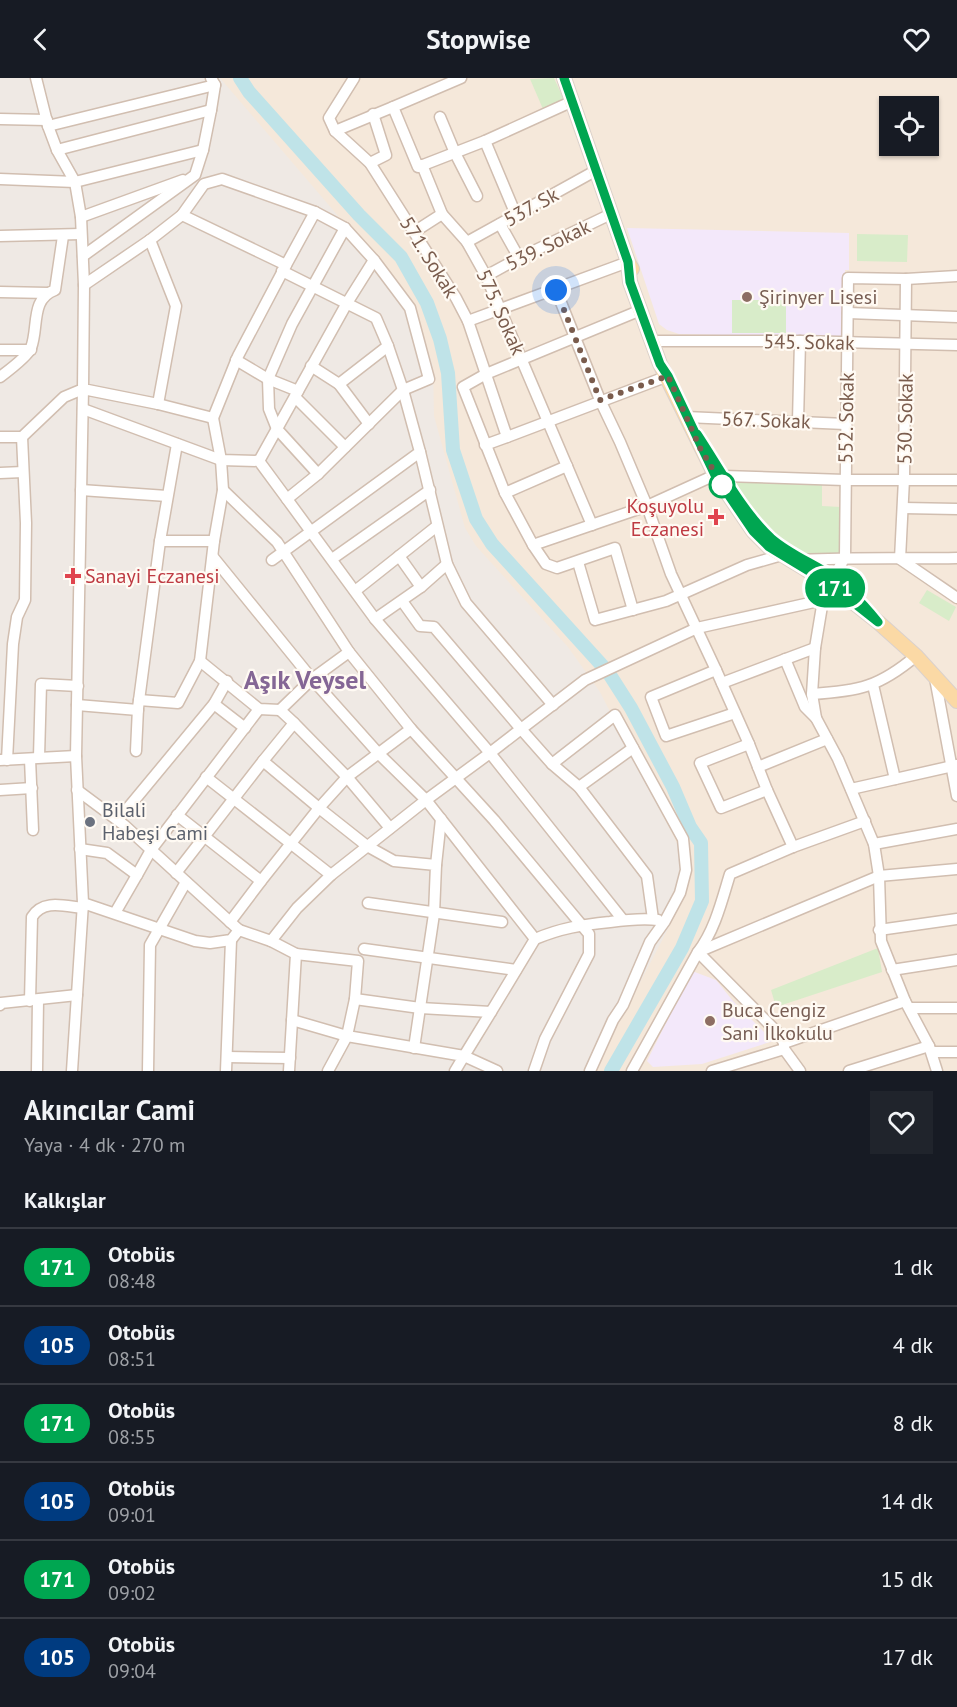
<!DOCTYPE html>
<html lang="tr">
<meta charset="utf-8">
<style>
body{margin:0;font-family:"PT Sans",sans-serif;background:#20242c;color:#f1f3f6;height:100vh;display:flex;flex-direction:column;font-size:22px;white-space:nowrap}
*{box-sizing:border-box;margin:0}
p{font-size:20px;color:#9ea1a6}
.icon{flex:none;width:33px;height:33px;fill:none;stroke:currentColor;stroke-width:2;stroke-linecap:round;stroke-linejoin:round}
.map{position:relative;height:993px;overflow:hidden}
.details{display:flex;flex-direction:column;background:#171b24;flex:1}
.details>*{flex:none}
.badge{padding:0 12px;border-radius:20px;font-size:21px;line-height:39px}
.fabs{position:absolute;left:879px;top:18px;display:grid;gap:12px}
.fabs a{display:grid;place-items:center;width:60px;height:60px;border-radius:0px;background:#171b24;box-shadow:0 2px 4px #0004;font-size:30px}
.you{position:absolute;width:30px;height:30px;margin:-15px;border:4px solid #fff;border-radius:50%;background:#1a73e8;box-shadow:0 0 0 9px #1a73e833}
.map>.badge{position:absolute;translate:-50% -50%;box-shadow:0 0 0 3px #fff}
h2{padding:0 24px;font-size:22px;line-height:54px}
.round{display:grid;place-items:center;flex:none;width:63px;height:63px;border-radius:0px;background:#20242c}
.head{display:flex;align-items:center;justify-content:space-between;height:102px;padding:0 24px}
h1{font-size:28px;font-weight:700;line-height:45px}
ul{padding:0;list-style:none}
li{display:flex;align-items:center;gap:18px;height:78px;padding:0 24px;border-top:2px solid #363941}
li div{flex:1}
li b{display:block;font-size:22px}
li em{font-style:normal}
li .badge{min-width:66px;font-weight:700;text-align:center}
header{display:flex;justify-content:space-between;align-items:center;height:78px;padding:0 24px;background:#171b24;font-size:27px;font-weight:700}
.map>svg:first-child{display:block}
</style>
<header><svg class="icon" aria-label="back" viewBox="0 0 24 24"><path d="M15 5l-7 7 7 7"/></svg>Stopwise<svg class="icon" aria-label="heart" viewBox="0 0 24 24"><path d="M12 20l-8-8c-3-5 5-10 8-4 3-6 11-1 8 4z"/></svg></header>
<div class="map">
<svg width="957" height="993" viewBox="0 0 957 993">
<rect width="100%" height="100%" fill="#fdf6ec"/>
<path fill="#f5e8da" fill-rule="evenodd" d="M0,0H957V993H0ZM890,28H928V68H890Z"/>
<polygon fill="#efe9e4" points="0,0 220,0 339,139 379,182 409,220 433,288 434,338 465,450 476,468 568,569 600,614 691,793 669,849 594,993 0,993"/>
<g fill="#f3e8fa">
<polygon points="627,150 849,155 849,192 845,192 844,260 679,256 667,252 659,246"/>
<polygon points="692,893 716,902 733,923 773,963 702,986 653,989 647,983"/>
</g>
<g fill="#d8ecc9">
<polygon points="554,0 564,22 543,31 530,1"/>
<polygon points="857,156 908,157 907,184 857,183"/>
<rect x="732" y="222" width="54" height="33"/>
<polygon points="735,402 822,403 822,428 841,429 841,477 800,477 755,441"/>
<polygon points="927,512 956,529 949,543 919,525"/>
<polygon points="878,870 882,894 776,929 771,912"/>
</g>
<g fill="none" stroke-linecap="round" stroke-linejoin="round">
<polyline stroke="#bfe3e8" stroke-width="14" points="240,0 249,14 359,137 401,179 427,225 440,261 448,295 453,372 476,441 492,466 608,594 631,630 673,709 690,749 701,765 702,823 682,870 611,993"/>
<defs>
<g id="minor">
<polyline points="354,0 329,40 335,53 370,85 456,220 468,243 507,359 485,367"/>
<polyline points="461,0 393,29 418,89 485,63 573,23"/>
<polyline points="440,39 455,75 477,118"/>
<polyline points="0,41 47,42"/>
<polyline points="48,48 215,7"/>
<polyline points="335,53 393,29"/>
<polyline points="485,63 516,137"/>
<polyline points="57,72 211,32"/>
<polyline points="370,85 386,77 373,36"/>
<polyline points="422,87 442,136 467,164 486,198 592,447"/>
<polyline points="0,101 75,104 203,72"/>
<polyline points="81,139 183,102"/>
<polyline points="500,146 519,180"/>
<polyline points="414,154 442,136"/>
<polyline points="0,158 81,156"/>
<polyline points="150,162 176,228 158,326"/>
<polyline points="467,164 595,93"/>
<polyline points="83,178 195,97 203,72 211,32 215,7 211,0"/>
<polyline points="286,187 315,134"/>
<polyline points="486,198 519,180 611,136"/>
<polyline points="906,201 904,401 900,481 957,520"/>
<polyline points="84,207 150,162 182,137"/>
<polyline points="556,212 600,322 620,364 647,428 671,496 716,592 749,666 767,712 793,769"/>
<polyline points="0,214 48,215"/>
<polyline points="848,235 957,239"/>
<polyline points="468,243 628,184"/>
<polyline points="652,263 800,263 957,267"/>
<polyline points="0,272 31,272"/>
<polyline points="236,282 268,301 298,313"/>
<polyline points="311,288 339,306 388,268"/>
<path d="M0,299C8,293 28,278 31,270C39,249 30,221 55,212L63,158"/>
<polyline points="339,306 369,346"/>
<polyline points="295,319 345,369"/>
<polyline points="83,331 221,382 259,383 287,421"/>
<polyline points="686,339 845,346"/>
<polyline points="798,343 800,263"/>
<polyline points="0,359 22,359 64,319 83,311 158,326 213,340 238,278 286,187 182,137 204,106 222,101 315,134 345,150 374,182 410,230 429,301 403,312 318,396 287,421 375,541 490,675 426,722 331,797 297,830 271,863 239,852 231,862 210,865 195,863 83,825 76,678 83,311 84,207 81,139 75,104 57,72 48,48 36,0"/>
<polyline points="507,359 668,298"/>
<polyline points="420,374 447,486 466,525 553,627"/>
<polyline points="259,383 347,225 374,182"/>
<polyline points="0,395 23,394"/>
<polyline points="318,396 277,351 269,331 268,301 292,246 345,150"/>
<polyline points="724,398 845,402 957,402"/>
<polyline points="81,412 167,418"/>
<polyline points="223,412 277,464 349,574 312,601 280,632 294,645"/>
<polyline points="505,415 567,388"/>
<polyline points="903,430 957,431"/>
<polyline points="160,463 214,463"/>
<polyline points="533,467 647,428 715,397"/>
<polyline points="399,478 421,509"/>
<polyline points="213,479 312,601 379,676 426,722 535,861 491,934 420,930 355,921"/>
<polyline points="332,481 430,412"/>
<polyline points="272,482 420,374 403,312 388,268 376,240 282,193"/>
<path d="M803,482C854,479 905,481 957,480"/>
<polyline points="578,484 595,542 666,523 747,487 782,477"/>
<polyline points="355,513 437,448"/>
<polyline points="402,523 420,548 434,549 521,651 490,675 623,842"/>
<polyline points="633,532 615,470 557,490 546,486 533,467 505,415 463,309 486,296 641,232"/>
<polyline points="375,541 421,509 447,486"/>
<polyline points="349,574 411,651 494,742 589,856 589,876 545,961 534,993"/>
<polyline points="785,581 805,629 816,640"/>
<polyline points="200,583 259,631 280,632"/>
<polyline points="716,592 651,619 666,658 735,635"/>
<polyline points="935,600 957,718"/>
<polyline points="722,605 815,570"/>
<polyline points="873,607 895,701"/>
<path d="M812,616C859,613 879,609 916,578"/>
<polyline points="139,622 178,625 200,583 214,463 223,412 221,382 213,340"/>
<polyline points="214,626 245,650"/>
<polyline points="77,627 138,632"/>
<polyline points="411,651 347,699 319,730 367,768 394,783 436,787 434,836 414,970"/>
<polyline points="749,666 700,685 721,730 767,712"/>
<polyline points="136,673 138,630 160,463 177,366"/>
<polyline points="39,679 41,606 78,608"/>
<polyline points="30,681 33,752"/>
<polyline points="0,682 76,678"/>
<polyline points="7,682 13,566 17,539 25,522 26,445 22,359"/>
<polyline points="263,683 294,645 347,699 390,750"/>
<polyline points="552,686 615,637 683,761 686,792 680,815 665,843 650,864 623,927 613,942 590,993"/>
<polyline points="758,689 827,661"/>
<polyline points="206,699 331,797"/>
<polyline points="579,709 633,670"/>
<polyline points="851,711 957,687"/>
<polyline points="0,712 32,710"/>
<polyline points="77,712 124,747 239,852"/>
<polyline points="177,737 261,803 230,844"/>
<polyline points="118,742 214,626 227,603"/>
<polyline points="874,766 957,751"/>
<polyline points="80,771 107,775 137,797 151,772 259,631"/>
<polyline points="436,787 441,741"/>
<polyline points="176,795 263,683 319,730 261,803"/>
<polyline points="368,825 502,844"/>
<polyline points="115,835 137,797"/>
<polyline points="653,841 647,798 579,709 552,686 521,651 585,602 697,550 823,522"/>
<polyline points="879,852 957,841"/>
<path d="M535,861C561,850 581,847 610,844C625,842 642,840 658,842"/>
<polyline points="271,863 296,876 289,993"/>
<polyline points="364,871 516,892"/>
<polyline points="296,876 358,883 355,921 347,958 328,993"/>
<polyline points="892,892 957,882"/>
<path d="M30,923L32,839C43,821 64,828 83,830"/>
<polyline points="0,927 1,925 77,917"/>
<polyline points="910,930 957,930"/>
<polyline points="491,934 464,978 497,993"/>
<polyline points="292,942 347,958 464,978 455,993"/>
<path d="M784,965L780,957L698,874C715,852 722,822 730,796L793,769L865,743"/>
<polyline points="784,971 800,993"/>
<polyline points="932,974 957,974"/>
<polyline points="227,979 290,980"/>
<polyline points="37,993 38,922"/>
<polyline points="72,993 83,825"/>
<polyline points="148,993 150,867 186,804"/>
<polyline points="226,993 231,862"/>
<polyline points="632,993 698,874 879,798 957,791"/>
<polyline points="712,993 784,971 784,965 905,923"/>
<polyline points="849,993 929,968"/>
<polyline points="937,993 929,968 905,923 881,863 879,798 874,766 838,681 816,640 812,616 815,570 823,522 830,506 845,479 848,200 906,201 957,198"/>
</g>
<g id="major">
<polyline points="564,0 628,184 632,191"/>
<polyline points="628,184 630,204 660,286 715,397 753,453 769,469 830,506 878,544 916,578 957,623"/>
</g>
</defs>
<use href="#minor" stroke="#d1beb0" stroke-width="13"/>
<use href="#major" stroke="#dad1cd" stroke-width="16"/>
<use href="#minor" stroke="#fff" stroke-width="10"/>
<use href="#major" stroke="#fbd9a5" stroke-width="14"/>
</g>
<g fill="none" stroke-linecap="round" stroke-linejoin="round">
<defs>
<path id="line" d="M564,0L628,184L630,204L660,286L668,298L715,397L753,453L769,469L830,506L878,544C864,527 847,508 829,496C810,484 788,475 771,460C741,432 719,389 697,356"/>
</defs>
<use href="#line" stroke="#fff" stroke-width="14"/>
<use href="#line" stroke="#00a651" stroke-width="9"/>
<polyline stroke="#7a5c4d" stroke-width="6" stroke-dasharray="0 10.8" points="556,212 600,322 668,298 700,370 723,408 722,407"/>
</g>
<g fill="#8d6e63" stroke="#fffaf3" stroke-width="2">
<circle cx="747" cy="219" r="6"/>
<circle cx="710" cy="943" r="6"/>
</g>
<circle fill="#fff" stroke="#00a651" stroke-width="3" cx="722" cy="407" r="12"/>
<g fill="#e0444e" stroke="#fffaf3" stroke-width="2">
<path d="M713 430h6v6h6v6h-6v6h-6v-6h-6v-6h6z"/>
<path d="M70 489h6v6h6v6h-6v6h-6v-6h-6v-6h6z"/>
</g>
<circle fill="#6b7280" stroke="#fffaf3" stroke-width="2" cx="90" cy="744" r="6"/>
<g text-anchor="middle" stroke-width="4.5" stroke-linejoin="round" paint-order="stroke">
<g font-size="20" fill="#7a5c4d" stroke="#fffaf3">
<text transform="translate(531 129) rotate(-29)" y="7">537. Sk</text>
<text transform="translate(548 167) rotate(-26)" y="7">539. Sokak</text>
<text transform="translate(429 179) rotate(58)" y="7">571. Sokak</text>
<text transform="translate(501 234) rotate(66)" y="7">575. Sokak</text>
<text transform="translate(809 264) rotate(1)" y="7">545. Sokak</text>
<text transform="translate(846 340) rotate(-89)" y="7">552. Sokak</text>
<text transform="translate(905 341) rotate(-89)" y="7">530. Sokak</text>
<text transform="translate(766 342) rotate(2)" y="7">567. Sokak</text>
</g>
<g font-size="20" fill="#785e54" stroke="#fffaf3" text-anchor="start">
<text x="759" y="226">Şirinyer Lisesi</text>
<text x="722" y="939">Buca Cengiz<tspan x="722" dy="23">Sani İlkokulu</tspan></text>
</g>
<g font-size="20" fill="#be3a42" stroke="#fffaf3" text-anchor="end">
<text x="704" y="435">Koşuyolu<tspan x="704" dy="23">Eczanesi</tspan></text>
<text x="85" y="505" text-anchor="start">Sanayi Eczanesi</text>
</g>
<g font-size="20" fill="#5b616d" stroke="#fffaf3" text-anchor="start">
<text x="102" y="739">Bilali<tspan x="102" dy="23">Habeşi Cami</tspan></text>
</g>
<g font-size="26" font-weight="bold" fill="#846695" stroke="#fffaf3">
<text x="305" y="611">Aşık Veysel</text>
</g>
</g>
</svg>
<div class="fabs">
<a><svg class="icon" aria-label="locate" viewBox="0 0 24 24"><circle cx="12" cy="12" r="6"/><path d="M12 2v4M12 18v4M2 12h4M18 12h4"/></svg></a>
</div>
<div class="you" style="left:556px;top:212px"></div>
<b class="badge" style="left:835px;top:510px;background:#00a651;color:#fff">171</b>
</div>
<section class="details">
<div class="head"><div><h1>Akıncılar Cami</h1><p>Yaya · 4 dk · 270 m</p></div><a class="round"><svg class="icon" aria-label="heart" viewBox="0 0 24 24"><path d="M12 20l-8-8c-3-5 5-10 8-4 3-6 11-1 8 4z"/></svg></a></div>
<h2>Kalkışlar</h2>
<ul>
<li><span class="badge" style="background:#00a651;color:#fff">171</span><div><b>Otobüs</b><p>08:48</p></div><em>1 dk</em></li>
<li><span class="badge" style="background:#003b80;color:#fff">105</span><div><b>Otobüs</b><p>08:51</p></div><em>4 dk</em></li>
<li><span class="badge" style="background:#00a651;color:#fff">171</span><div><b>Otobüs</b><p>08:55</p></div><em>8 dk</em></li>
<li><span class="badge" style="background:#003b80;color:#fff">105</span><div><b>Otobüs</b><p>09:01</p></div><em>14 dk</em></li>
<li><span class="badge" style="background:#00a651;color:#fff">171</span><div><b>Otobüs</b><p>09:02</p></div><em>15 dk</em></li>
<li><span class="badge" style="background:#003b80;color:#fff">105</span><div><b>Otobüs</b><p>09:04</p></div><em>17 dk</em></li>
</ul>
</section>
